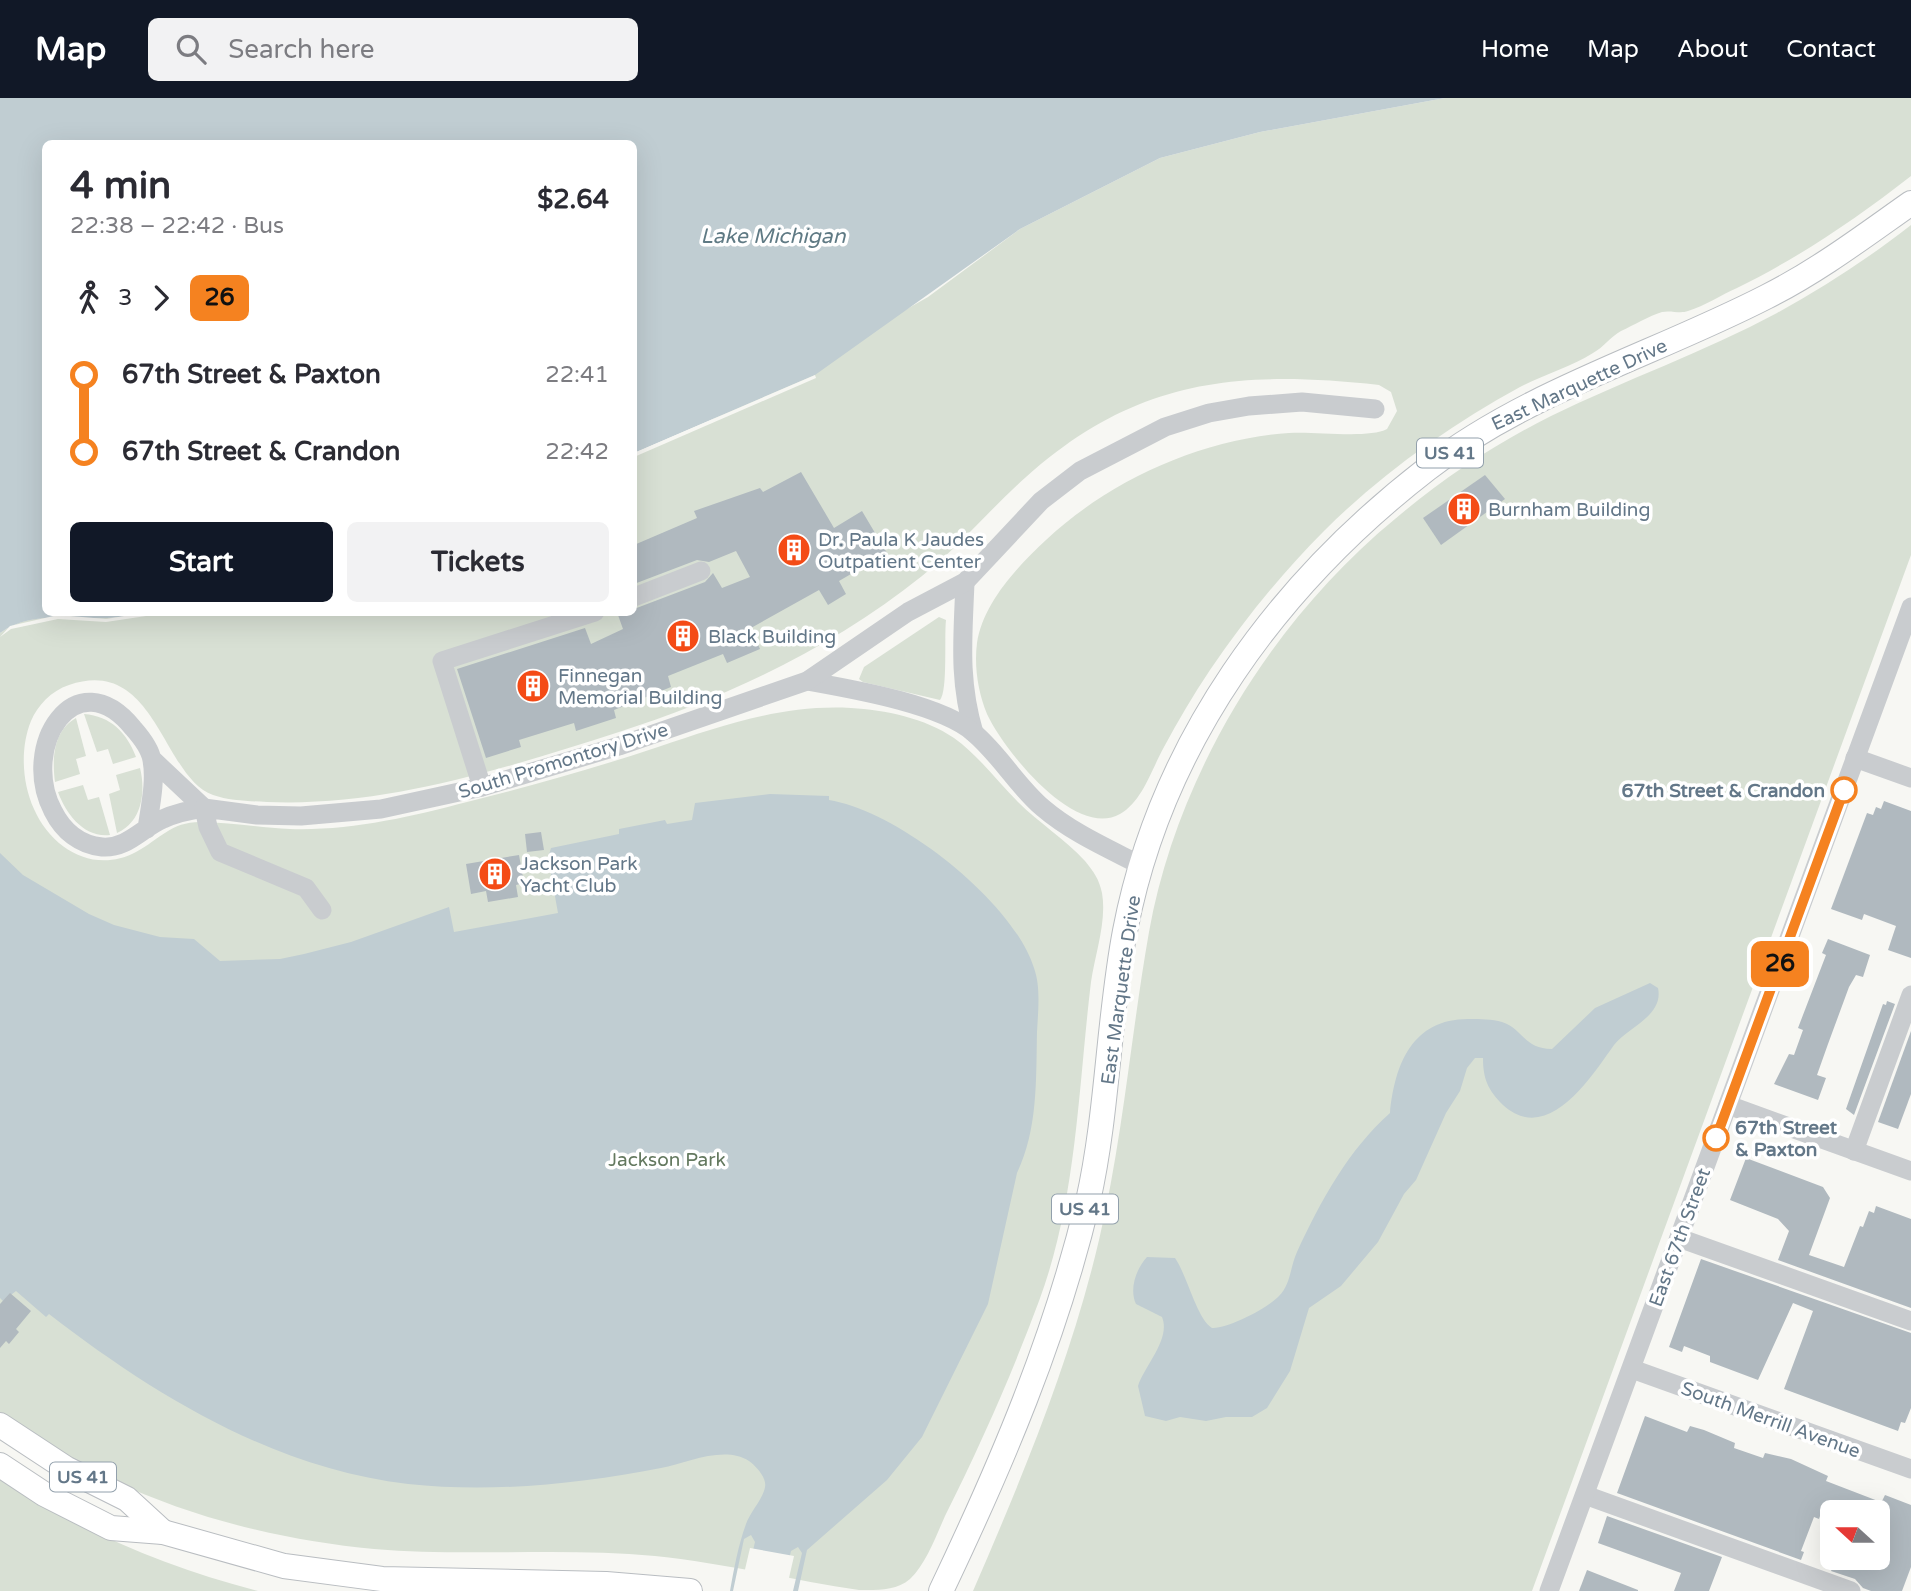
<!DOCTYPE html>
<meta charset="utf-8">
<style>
body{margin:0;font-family:"Varela Round",sans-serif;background:#f2f2f3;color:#2b2b33;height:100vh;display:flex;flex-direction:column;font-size:26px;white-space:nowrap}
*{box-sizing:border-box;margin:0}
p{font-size:23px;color:#7c7c81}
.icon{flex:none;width:38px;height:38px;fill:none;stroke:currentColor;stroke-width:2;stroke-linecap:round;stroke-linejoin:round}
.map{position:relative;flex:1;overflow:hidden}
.details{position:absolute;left:42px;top:42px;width:595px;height:476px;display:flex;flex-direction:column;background:#fff;border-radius:10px;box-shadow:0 7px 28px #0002}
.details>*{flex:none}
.badge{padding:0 14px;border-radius:10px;font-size:24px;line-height:46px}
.needle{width:46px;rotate:291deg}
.controls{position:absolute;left:1820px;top:1402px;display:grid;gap:14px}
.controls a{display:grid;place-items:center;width:70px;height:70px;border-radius:10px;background:#fff;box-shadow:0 7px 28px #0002;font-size:35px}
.map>.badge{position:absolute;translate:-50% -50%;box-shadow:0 0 0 4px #fff}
.legs{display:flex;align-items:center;gap:10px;height:77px;padding:0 28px;font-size:23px}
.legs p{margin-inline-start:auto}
.summary{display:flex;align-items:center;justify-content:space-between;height:119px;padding:0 28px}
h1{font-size:38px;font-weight:700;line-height:52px}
.button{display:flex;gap:14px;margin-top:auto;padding:14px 28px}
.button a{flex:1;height:80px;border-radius:10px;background:#111827;color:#fff;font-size:28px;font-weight:700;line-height:80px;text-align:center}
.button a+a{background:#f2f2f3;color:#2b2b33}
ul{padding:0 28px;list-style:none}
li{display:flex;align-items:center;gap:24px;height:77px;font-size:26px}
li i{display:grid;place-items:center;width:10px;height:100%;margin:0 9px;background:currentColor}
li i::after{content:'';width:18px;height:18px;margin:-9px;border:5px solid;border-radius:50%;background:#fff}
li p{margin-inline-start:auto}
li:first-child i{background:linear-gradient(#0000 50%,currentColor 0)}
li:last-child i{background:linear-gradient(currentColor 50%,#0000 0)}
header{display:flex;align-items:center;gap:42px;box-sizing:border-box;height:98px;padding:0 35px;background:#111827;color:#fff}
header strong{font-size:33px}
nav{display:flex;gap:38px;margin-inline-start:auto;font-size:24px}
.search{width:490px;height:63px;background:#f2f2f3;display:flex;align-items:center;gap:18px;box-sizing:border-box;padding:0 24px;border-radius:10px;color:#7c7c81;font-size:26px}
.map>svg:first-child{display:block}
</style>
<header>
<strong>Map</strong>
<div class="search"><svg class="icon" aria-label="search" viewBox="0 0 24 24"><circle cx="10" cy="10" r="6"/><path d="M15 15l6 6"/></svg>Search here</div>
<nav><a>Home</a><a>Map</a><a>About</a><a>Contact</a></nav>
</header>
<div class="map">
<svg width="1911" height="1493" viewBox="0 0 1911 1493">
<rect width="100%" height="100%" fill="#f7f7f3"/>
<g fill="#d8e0d4">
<path d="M1445,0H1911V78C1856,121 1800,159 1737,190C1721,197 1705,208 1688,213C1680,216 1671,212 1662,214C1649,218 1634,227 1621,233C1610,239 1604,249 1593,255C1571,269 1543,277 1520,289C1449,328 1382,375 1324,433C1282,475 1244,522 1210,572C1193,597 1178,623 1164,649C1152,670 1143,703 1120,716C1075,742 1003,651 987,616C978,594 974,568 977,545C983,505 1017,469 1046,442C1110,382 1202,341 1289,335C1314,333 1368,341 1387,331L1397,313L1391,294L1379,287C1238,272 1137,280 1026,379C990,411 960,448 922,478C832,550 728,599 619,634C506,670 387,709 267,704C249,703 230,703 213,697C162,679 156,557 69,587C51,593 38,607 31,623C20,650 22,685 34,711C52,752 95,776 136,754C160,741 171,724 200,724C230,724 260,730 290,731C349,733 410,719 467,704C531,688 595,670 658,649C721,628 783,606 851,610C885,612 925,620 954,640C978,657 997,683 1018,704C1039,725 1065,741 1085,763C1094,774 1099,781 1102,795C1107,823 1095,856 1091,884C1078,991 1077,1101 1039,1203C1012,1276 980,1348 945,1418C936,1438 926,1466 910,1481C896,1493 878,1492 859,1492C791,1482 724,1465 655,1458C562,1449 467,1459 374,1451C242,1439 106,1396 0,1314V535C33,511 70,523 107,520C120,520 133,516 145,514H634V356L696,331L928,199L1020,131L1160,60L1260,34Z"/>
<path d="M1911,127V457L1532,1493H973C1022,1380 1071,1262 1099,1142C1123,1040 1131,936 1149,834C1177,677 1272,522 1395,421C1442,381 1495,346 1551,318C1625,282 1704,254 1777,215C1824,189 1869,160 1911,127Z"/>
<path d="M939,519L946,522C944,539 948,593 940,602L863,584L859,581L864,569Z"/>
<path d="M84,616C111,618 127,635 136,659L113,666L108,651L97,654Z"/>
<path d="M76,620L86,658L76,661L80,676L55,684C52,661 53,633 76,620Z"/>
<path d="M140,670C146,694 142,724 117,735L109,696L120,692L116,677Z"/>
<path d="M83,687L88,702L99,699L110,737C84,740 66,716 58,694Z"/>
<path d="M0,1381C81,1433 165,1469 258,1493H0Z"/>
</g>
<g fill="#c0cdd2">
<path d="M0,0H1445L1260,34L1160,60L1020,131L815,277L634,355V46H46V514L145,515C133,516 120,520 107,520C71,522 32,512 0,535Z"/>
<path d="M770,696L829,698V702C898,713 1013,803 1034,870C1041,889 1038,914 1037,934C1036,982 1038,1031 1017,1075L988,1206L922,1339L887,1382L807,1452L798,1493H793L802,1455L798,1449L791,1453L782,1493H743L755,1444L751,1437L744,1441L733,1493H730C734,1471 738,1448 746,1426C750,1414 763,1401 765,1389C767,1380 756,1368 749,1363C724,1347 687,1365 661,1370C579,1386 491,1395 408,1386C273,1370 154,1297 49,1216L46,1219L16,1193L3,1203L0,1200V755L23,777L89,816L114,827L160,839L194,841L220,863L280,861L304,856L351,844L449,809L454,834L558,815L548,760L551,750L619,736V731L665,722L667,726L692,722L695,705Z"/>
<path d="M1650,885L1658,890C1664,918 1628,929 1614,947C1591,979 1548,1048 1503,1007C1488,992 1483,981 1483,960H1475L1467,970L1460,993L1446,1015L1416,1082L1404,1096L1378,1144L1341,1188L1309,1210L1290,1273L1267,1310L1252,1319H1226L1206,1323L1180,1319L1166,1323L1145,1318L1138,1288C1145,1267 1171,1241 1162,1219L1136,1206C1129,1191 1136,1171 1147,1159L1175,1160C1187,1177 1197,1221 1212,1230C1228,1231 1268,1210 1279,1198C1291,1186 1290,1169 1297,1154C1320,1104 1349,1051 1390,1015C1395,965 1413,920 1470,921C1480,921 1492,921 1502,924C1522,930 1524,951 1552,951L1595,910Z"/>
</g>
<g fill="#f7f7f3">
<polygon points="815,277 816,280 634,359 634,355"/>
<polygon points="149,514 146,518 106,524 58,521 11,531 0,539 10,528 58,517 106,521"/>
<polygon points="750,1450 794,1458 786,1493 740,1493"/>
</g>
<g fill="#b0b9bf">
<polygon points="801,374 834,430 862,413 887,455 839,483 846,496 828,507 819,492 751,530 760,551 727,565 723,556 668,578 671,589 614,612 616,620 576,633 574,625 519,642 521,649 486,660 457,571 585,530 591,546 623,531 618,517 634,514 634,511 705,484 713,475 722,490 750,479 736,453 709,464 697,462 634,486 634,447 697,420 694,413 760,390 763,394"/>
<polygon points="1485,377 1505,401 1441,447 1423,420"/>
<polygon points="1884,703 1911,713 1911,860 1888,852 1896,828 1864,816 1862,822 1831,811 1867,715 1873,717 1876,709 1881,711"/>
<polygon points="541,734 544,752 527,754 525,736"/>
<polygon points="519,757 524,785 516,787 518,799 488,804 486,793 471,796 466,766"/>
<polygon points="1828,841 1870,857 1863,879 1856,877 1849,889 1828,946 1817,977 1826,980 1818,1002 1774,986 1789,956 1794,957 1803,932 1798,930 1826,857 1822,855"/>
<polygon points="1887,903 1895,906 1854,1017 1846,1011 1883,906 1886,907"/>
<polygon points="1911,933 1911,996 1898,1031 1878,1024"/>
<polygon points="1746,1060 1823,1089 1830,1100 1809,1157 1844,1169 1860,1128 1863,1129 1869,1113 1874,1115 1876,1108 1911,1121 1911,1210 1778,1162 1789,1133 1778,1121 1730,1102"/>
<polygon points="1701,1161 1911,1235 1911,1310 1905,1325 1901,1324 1898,1333 1784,1291 1813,1213 1793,1205 1758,1282 1710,1264 1710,1258 1684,1248 1682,1254 1669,1249"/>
<polygon points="10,1195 31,1213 16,1231 19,1234 9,1246 6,1243 0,1250 0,1206"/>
<polygon points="1645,1318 1687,1334 1690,1328 1704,1332 1735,1345 1734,1350 1763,1360 1765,1355 1791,1361 1828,1378 1826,1383 1878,1403 1882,1403 1885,1397 1911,1407 1911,1469 1902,1493 1871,1493 1863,1490 1855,1481 1831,1473 1836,1462 1859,1471 1863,1460 1878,1460 1878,1414 1832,1414 1832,1420 1821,1415 1819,1421 1814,1419 1801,1453 1804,1454 1801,1462 1617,1395"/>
<polygon points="1607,1418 1722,1459 1709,1493 1674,1493 1681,1475 1598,1445"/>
<polygon points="1587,1472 1638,1492 1638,1493 1579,1493"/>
</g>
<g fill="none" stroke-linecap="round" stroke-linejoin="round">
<defs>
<g id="major">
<polyline points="0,1327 67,1371 127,1401 163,1434"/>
<polyline points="0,1367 44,1396 111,1430 163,1434 284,1468 382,1481 606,1486 690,1493"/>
<path d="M941,1493C1002,1365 1055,1241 1088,1103C1108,1014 1108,922 1125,833C1161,645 1277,487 1427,371C1528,293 1653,257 1766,199C1818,173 1864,138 1911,105"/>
</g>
</defs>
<use href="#major" stroke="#b9bdc1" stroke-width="26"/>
<g stroke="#c9cccf" stroke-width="19">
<path d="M965,484C963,539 958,581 974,635"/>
<polyline points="634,499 701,473"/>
<path d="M807,583C851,591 941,606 974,635C1000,657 1017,688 1043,710C1071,734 1107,750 1140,767"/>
<polyline points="1855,660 1911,680"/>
<polyline points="482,689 442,563 595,514"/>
<path d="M147,731C150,709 156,684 152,662C150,650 141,639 133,630C76,560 19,648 53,713C63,733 80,747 102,749C127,751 142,730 163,721C176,715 190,712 204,710L152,661"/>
<polyline points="322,812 306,790 220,754 208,729 204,710 257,717 301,718 381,711 482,689 619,648 807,583 908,514 965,484 1041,403 1080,373 1165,329 1209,315 1249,308 1302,304 1375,311"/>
<polyline points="1728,1007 1911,1073"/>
<polyline points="1854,1053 1911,897"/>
<polyline points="1679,1140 1911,1223"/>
<polyline points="1632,1271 1911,1371"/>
<polyline points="1585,1397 1851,1493"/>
<polyline points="1549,1493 1911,509"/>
</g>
<use href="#major" stroke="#fff" stroke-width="24"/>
</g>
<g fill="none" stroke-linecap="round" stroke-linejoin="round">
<defs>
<polyline id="line-1" points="1716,1040 1844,692"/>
</defs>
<use href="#line-1" stroke="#fff" stroke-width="16"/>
<use href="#line-1" stroke="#f58220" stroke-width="10"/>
</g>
<defs>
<symbol id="building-disc" viewBox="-11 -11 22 22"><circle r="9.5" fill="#f44b16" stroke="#fff"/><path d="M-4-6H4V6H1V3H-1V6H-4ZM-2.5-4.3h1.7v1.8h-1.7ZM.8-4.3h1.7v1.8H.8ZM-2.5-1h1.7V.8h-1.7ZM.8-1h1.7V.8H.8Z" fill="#fff"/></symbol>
</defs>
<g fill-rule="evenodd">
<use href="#building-disc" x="1445" y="392" width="38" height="38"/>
<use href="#building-disc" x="775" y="433" width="38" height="38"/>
<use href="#building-disc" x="664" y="519" width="38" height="38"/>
<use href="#building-disc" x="514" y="569" width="38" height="38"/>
<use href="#building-disc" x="476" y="757" width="38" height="38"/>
</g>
<g fill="#fff" stroke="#f58220" stroke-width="3.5">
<circle cx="1844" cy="692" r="12"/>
<circle cx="1716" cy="1040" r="12"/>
</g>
<g text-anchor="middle" stroke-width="7" stroke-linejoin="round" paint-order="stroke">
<g fill="#fff" stroke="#92a0ac" stroke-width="2">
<rect x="1417" y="340.5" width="66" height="29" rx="5"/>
<rect x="1052" y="1096.5" width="66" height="29" rx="5"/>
<rect x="50" y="1364.5" width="66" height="29" rx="5"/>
</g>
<g font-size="18" font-weight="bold" fill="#637788">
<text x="1450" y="361">US 41</text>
<text x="1085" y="1117">US 41</text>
<text x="83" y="1385">US 41</text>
</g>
<g font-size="19" fill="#637788" stroke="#fff">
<text transform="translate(1579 286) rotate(-25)" y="7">East Marquette Drive</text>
<text transform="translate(563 662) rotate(-17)" y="7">South Promontory Drive</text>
<text transform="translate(1120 892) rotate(-82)" y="7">East Marquette Drive</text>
<text transform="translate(1679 1139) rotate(-70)" y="7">East 67th Street</text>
<text transform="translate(1771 1321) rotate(20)" y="7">South Merrill Avenue</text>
</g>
<g font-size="19" fill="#637788" stroke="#fff" text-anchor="start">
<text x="1488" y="418">Burnham Building</text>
<text x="818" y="448">Dr. Paula K Jaudes<tspan x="818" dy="22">Outpatient Center</tspan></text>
<text x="708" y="545">Black Building</text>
<text x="558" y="584">Finnegan<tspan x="558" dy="22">Memorial Building</tspan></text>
<text x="520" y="772">Jackson Park<tspan x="520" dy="22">Yacht Club</tspan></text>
</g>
<g font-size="19" font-weight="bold" fill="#637788" stroke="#fff" text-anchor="end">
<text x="1825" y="699">67th Street &amp; Crandon</text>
<text x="1735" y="1036" text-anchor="start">67th Street<tspan x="1735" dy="22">&amp; Paxton</tspan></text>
</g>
<g font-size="19" fill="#64795f" stroke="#fff">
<text x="667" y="1068">Jackson Park</text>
</g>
<g font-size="21" font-style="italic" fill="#5f7a84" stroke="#fff">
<text x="773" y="145">Lake Michigan</text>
</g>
</g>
</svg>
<div class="controls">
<a><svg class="needle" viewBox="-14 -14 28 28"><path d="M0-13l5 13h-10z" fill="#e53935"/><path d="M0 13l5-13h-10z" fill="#7c7c81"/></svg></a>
</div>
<b class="badge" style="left:1780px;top:866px;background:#f58220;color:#111">26</b>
<section class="details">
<div class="summary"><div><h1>4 min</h1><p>22:38 – 22:42 · Bus</p></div><b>$2.64</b></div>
<div class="legs"><svg class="icon" aria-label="walk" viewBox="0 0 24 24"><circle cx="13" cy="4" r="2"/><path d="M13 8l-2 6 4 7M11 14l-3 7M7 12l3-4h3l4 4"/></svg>3<svg class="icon" aria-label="forward" viewBox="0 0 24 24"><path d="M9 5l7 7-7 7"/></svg><b class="badge" style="background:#f58220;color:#111">26</b></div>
<ul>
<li><i style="color:#f58220"></i><b>67th Street &amp; Paxton</b><p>22:41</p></li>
<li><i style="color:#f58220"></i><b>67th Street &amp; Crandon</b><p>22:42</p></li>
</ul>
<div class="button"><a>Start</a><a>Tickets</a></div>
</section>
</div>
